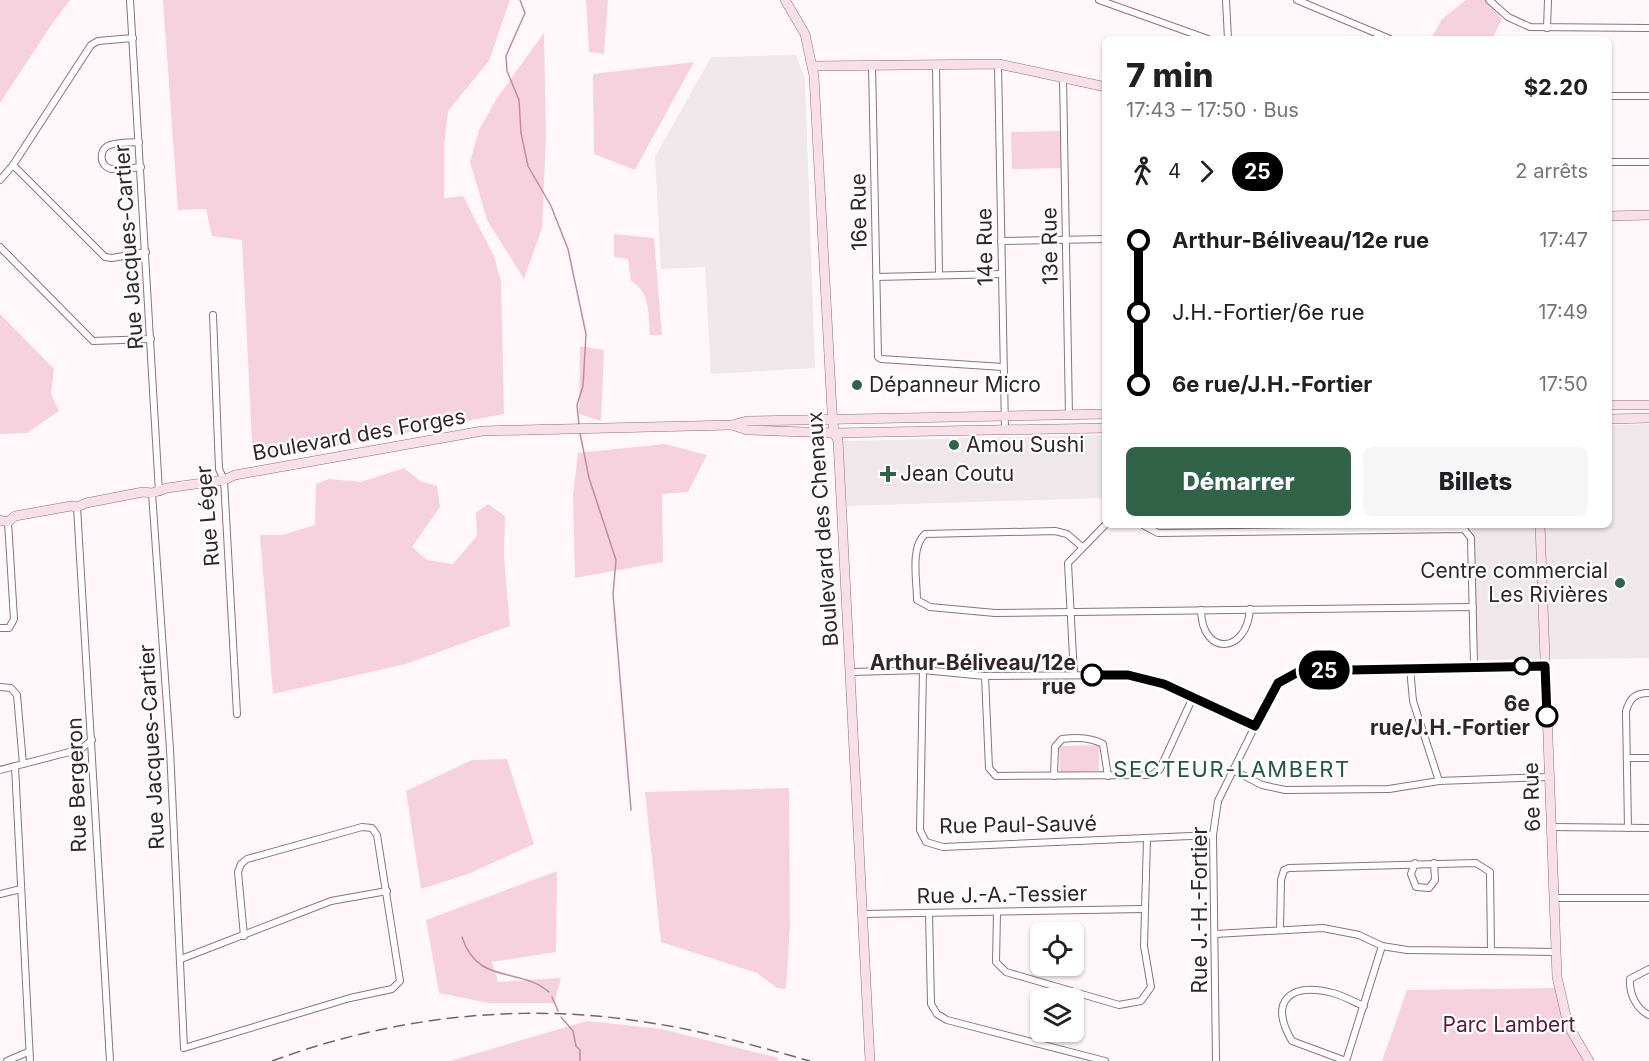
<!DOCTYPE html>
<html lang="fr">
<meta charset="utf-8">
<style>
body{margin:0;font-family:Inter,sans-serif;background:#f6f6f6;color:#202124;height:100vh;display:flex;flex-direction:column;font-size:22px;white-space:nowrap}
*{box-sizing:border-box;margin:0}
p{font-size:20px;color:#757577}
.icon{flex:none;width:33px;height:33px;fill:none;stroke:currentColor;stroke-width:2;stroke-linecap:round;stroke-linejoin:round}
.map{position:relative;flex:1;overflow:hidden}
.drawer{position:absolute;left:1102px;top:36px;width:510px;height:492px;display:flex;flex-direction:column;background:#fff;border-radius:9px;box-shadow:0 2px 4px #0004}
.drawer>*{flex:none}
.badge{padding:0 12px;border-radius:20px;font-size:21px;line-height:39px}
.controls{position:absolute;left:1030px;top:922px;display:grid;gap:12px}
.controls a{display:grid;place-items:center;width:54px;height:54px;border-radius:9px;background:#fff;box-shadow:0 2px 4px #0004;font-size:30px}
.map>.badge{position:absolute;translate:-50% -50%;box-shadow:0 0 0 3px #fff}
.legs{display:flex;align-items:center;gap:9px;height:66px;padding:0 24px;font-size:20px}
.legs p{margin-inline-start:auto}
.headline{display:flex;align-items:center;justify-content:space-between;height:102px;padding:0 24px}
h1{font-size:33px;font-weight:800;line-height:45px}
.cta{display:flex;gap:12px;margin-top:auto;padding:12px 24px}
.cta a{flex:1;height:69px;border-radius:9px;background:#306348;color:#fff;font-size:24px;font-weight:800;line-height:69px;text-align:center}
.cta a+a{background:#f6f6f6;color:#202124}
ul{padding:0 24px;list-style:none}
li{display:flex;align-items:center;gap:21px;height:72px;font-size:22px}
li i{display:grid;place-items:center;width:9px;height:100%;margin:0 8px;background:currentColor}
li i::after{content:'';width:15px;height:15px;margin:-8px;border:4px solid;border-radius:50%;background:#fff}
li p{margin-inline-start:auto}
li:first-child i{background:linear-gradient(#0000 50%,currentColor 0)}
li:last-child i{background:linear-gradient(currentColor 50%,#0000 0)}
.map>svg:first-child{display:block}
</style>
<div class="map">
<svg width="1649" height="1061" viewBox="0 0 1649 1061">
<rect width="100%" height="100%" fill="#fff7fa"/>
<g fill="#f0e7ea">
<polygon points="796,55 805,79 815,368 711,374 705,267 661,269 655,157 711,57"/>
<polygon points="1649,424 1649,658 1474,660 1472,525 1610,525 1610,425"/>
<polygon points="1105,435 1105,498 847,506 842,441"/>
</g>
<g fill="#f6d1de">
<polygon points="0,0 70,0 52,24 0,103"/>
<polygon points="163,0 510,0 489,61 448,111 444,146 444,198 463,196 494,256 501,281 504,414 253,462 242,240 212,236 206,209 178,210"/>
<polygon points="586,0 608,0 604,54 589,52"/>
<polygon points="1466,0 1484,0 1502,19 1492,39 1431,39 1442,19"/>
<polygon points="544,33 546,137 542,228 524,279 487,220 470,162 479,130 497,98"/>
<polygon points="694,62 635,170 594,154 593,74"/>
<polygon points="1061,131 1062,168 1012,169 1011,132"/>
<path d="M614,234L654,238L662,335H650C648,315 651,292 631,281L628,259L614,257Z"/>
<polygon points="0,314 54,369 51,394 59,411 27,433 0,434"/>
<polygon points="580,346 604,350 601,421 579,414"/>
<polygon points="665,444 707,455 688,492 662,494 663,562 575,578 573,495 578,453"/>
<polygon points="404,468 420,481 437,486 440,507 412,547 427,560 453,564 477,536 476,513 488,504 505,516 504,557 510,626 406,664 273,694 260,535 282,535 315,525 316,484 329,479 361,482"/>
<polygon points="1099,745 1099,771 1060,772 1059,746"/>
<polygon points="507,759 534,844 468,874 421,889 406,791 472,760"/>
<polygon points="789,788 790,925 786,989 777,988 757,973 661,942 645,792"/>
<polygon points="557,871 556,952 492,962 498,982 561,978 554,1003 489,1003 439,993 426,920"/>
<polygon points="1556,988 1588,1061 1382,1061 1407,990"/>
<polygon points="587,1021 661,1029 779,1058 777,1061 450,1061"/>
</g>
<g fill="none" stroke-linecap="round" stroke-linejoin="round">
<g stroke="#bf8da0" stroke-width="1.5">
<polyline points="520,0 525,13 506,56 507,71 519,100 521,133 528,166 551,206 568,249 586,334 583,386 577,405 579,425"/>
<polyline points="580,433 589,478 616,560 613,594 631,810"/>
<path d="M462,937C478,986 519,966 549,992"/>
<polyline points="552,997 558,1011"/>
<polyline points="561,1017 573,1031 576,1046 580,1050 580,1061"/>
</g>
<defs>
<g id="street">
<polyline points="130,0 159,492"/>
<polyline points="1099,0 1208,39"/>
<polyline points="1226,0 1228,39"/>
<polyline points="1297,0 1390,39"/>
<polyline points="1489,0 1508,17 1530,27 1649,28"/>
<polyline points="1547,28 1548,0"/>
<polyline points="936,64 939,275"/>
<polyline points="998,64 1005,429"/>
<polyline points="872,65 878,357 881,359 1003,367"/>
<polyline points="1063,77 1069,415"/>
<polyline points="1610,96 1649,96"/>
<path d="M139,142C130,143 119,142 110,145C98,149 99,167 112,169C121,170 132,168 141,167"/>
<polyline points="1610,162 1649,162"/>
<polyline points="13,165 105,257 112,258 146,252"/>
<polyline points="0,180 13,165 91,45 98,41 133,38"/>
<polyline points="1001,241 1106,239"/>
<polyline points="0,247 93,341 151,339"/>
<polyline points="876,277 1002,274"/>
<polyline points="213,315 219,469 224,480 237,714"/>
<polyline points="152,493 170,749 184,1048 350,998 392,989 400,981 377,835 372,828 362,827 247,859 241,864 238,872 244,936"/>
<polyline points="77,507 110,1061"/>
<polyline points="1143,525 1158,533 1464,529 1471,538 1474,665"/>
<path d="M1081,546L1067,534L1055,531L925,534C910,548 917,580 917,600L930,607L995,613L1473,607"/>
<path d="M1201,610C1202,657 1247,654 1250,609"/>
<polyline points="0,628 9,628 14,619 8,522"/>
<polyline points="1410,668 1413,701 1439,781"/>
<polyline points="923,670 920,830 926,842 943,847 1213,835"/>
<polyline points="851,672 923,670 985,676 1128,675 1164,684 1255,726"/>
<polyline points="1074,675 1068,563 1106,524"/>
<polyline points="985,676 989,768 996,776 1152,775 1160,769 1193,697"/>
<polyline points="0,687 11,688 17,695 23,764"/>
<polyline points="1627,758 1649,758"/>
<polyline points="15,766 30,1061"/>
<polyline points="0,770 81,749 92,740"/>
<polyline points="1233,770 1262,785 1285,790 1389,789 1439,781 1549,777"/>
<path d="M1054,776L1055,747L1062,739C1076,737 1091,737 1103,744L1108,776"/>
<polyline points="1551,827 1649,828"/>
<path d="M1628,828L1626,711C1630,698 1635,693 1649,693"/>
<polyline points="1415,863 1411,874 1416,887 1429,888 1435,880 1434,863"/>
<polyline points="0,894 21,889"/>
<polyline points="1553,898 1649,898"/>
<polyline points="997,912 996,962 1006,972 1119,1005 1141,1001 1151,987 1144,946 1147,839"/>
<polyline points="929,913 931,1004 937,1014 947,1020 1105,1061"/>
<polyline points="862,914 1143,909"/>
<polyline points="1280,930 1281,880 1284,870 1289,868 1476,863 1490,872 1491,951"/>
<polyline points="1215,934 1323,928 1359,935 1382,946 1407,950 1555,952"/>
<polyline points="181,959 331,901 387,891"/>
<path d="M1649,969L1630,979C1629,993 1636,1009 1649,1015"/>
<polyline points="7,1061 28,1052"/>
<polyline points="1216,1061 1213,835 1218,801 1255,726 1278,683 1300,671 1474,665 1545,666"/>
<path d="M1346,1061L1292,1041C1268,1000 1291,982 1333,993C1344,996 1354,1002 1364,1006"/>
<polyline points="1346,1061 1382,946"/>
</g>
<g id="secondary">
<polyline points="785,0 805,34 814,76 832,411 834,433 838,440 870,1061"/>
<polyline points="813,66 999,64 1106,87"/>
<polyline points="1610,216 1649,215"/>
<polyline points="1610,405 1649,405"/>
<polyline points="1610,419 1649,418"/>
<polyline points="732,425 747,430 834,433 1106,428"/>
<polyline points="0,520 8,522 15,516 71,506 77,507 86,503 143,492 152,493 167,488 224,480 235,475 482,431 732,425 747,421 1106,414"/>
<polyline points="1540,525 1557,977 1568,1025 1589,1061"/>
</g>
</defs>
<use href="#street" stroke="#916f7b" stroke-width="8"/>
<use href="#secondary" stroke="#916f7b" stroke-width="10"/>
<use href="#street" stroke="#fff" stroke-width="6"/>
<use href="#secondary" stroke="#f7e0e8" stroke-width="9"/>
<path stroke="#716569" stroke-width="1.5" stroke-dasharray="12 6" stroke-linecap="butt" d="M272,1061C391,1017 520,1002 645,1022C701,1030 756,1046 810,1061"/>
</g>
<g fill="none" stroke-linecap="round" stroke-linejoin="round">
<defs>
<polyline id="line-1" points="1092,675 1128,675 1164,684 1255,726 1278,683 1300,671 1545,666 1547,716"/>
</defs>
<use href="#line-1" stroke="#fff" stroke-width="14"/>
<use href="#line-1" stroke="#000" stroke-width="9"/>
</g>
<g fill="#306348" stroke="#fff" stroke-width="2">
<circle cx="857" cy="385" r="6"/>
<circle cx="954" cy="445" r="6"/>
<path d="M885 465h6v6h6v6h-6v6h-6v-6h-6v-6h6z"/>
<circle cx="1620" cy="583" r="6"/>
</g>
<g fill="#fff" stroke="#000" stroke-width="3">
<circle cx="1522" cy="666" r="8"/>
<circle cx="1092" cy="675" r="10"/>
<circle cx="1547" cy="716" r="10"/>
</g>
<g text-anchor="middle" stroke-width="4.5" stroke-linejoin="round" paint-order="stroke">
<g font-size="21" fill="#33252a" stroke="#fff">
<text transform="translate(859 212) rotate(-91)" y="7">16e Rue</text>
<text transform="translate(1050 246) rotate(-91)" y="7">13e Rue</text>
<text transform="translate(129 247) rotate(-94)" y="7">Rue Jacques-Cartier</text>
<text transform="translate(985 247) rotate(-91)" y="7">14e Rue</text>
<text transform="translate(359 435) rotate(-10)" y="7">Boulevard des Forges</text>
<text transform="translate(208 516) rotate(-95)" y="7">Rue Léger</text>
<text transform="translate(823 529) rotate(-94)" y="7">Boulevard des Chenaux</text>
<text transform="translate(152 747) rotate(-93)" y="7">Rue Jacques-Cartier</text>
<text transform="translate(77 785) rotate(-92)" y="7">Rue Bergeron</text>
<text transform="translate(1532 797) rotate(-92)" y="7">6e Rue</text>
<text transform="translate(1018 825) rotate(-1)" y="7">Rue Paul-Sauvé</text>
<text transform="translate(1002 895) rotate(-1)" y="7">Rue J.-A.-Tessier</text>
<text transform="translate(1200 910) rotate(-90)" y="7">Rue J.-H.-Fortier</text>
</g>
<g font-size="21" fill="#33252a" stroke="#fff" text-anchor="start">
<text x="869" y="392">Dépanneur Micro</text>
<text x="966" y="452">Amou Sushi</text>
<text x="900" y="481">Jean Coutu</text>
<text x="1608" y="578" text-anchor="end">Centre commercial<tspan x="1608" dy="24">Les Rivières</tspan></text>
</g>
<g font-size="21" font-weight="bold" fill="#33252a" stroke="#fff" text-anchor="end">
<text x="1076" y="670">Arthur-Béliveau/12e<tspan x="1076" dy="24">rue</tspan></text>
<text x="1530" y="711">6e<tspan x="1530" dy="24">rue/J.H.-Fortier</tspan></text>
</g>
<g font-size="21" fill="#5a1d39" stroke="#fff">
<text x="1509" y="1032">Parc Lambert</text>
</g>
<g font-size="22" letter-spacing="1.5" fill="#1e5b3d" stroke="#fff">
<text x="1232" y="777">SECTEUR-LAMBERT</text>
</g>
</g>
</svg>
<div class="controls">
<a><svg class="icon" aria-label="locate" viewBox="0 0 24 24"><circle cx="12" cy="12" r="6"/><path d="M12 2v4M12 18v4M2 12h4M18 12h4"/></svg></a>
<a><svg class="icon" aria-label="layers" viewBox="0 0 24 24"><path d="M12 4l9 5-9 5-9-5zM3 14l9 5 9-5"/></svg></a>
</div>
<b class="badge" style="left:1324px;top:670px;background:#000;color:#fff">25</b>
<section class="drawer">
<div class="headline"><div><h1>7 min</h1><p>17:43 – 17:50 · Bus</p></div><b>$2.20</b></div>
<div class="legs"><svg class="icon" aria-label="walk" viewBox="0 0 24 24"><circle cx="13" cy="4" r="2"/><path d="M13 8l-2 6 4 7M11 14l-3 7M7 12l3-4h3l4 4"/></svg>4<svg class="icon" aria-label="forward" viewBox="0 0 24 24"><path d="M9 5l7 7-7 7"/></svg><b class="badge" style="background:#000;color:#fff">25</b><p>2 arrêts</p></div>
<ul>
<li><i style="color:#000"></i><b>Arthur-Béliveau/12e rue</b><p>17:47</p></li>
<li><i style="color:#000"></i><span>J.H.-Fortier/6e rue</span><p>17:49</p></li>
<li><i style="color:#000"></i><b>6e rue/J.H.-Fortier</b><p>17:50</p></li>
</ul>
<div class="cta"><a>Démarrer</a><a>Billets</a></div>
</section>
</div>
